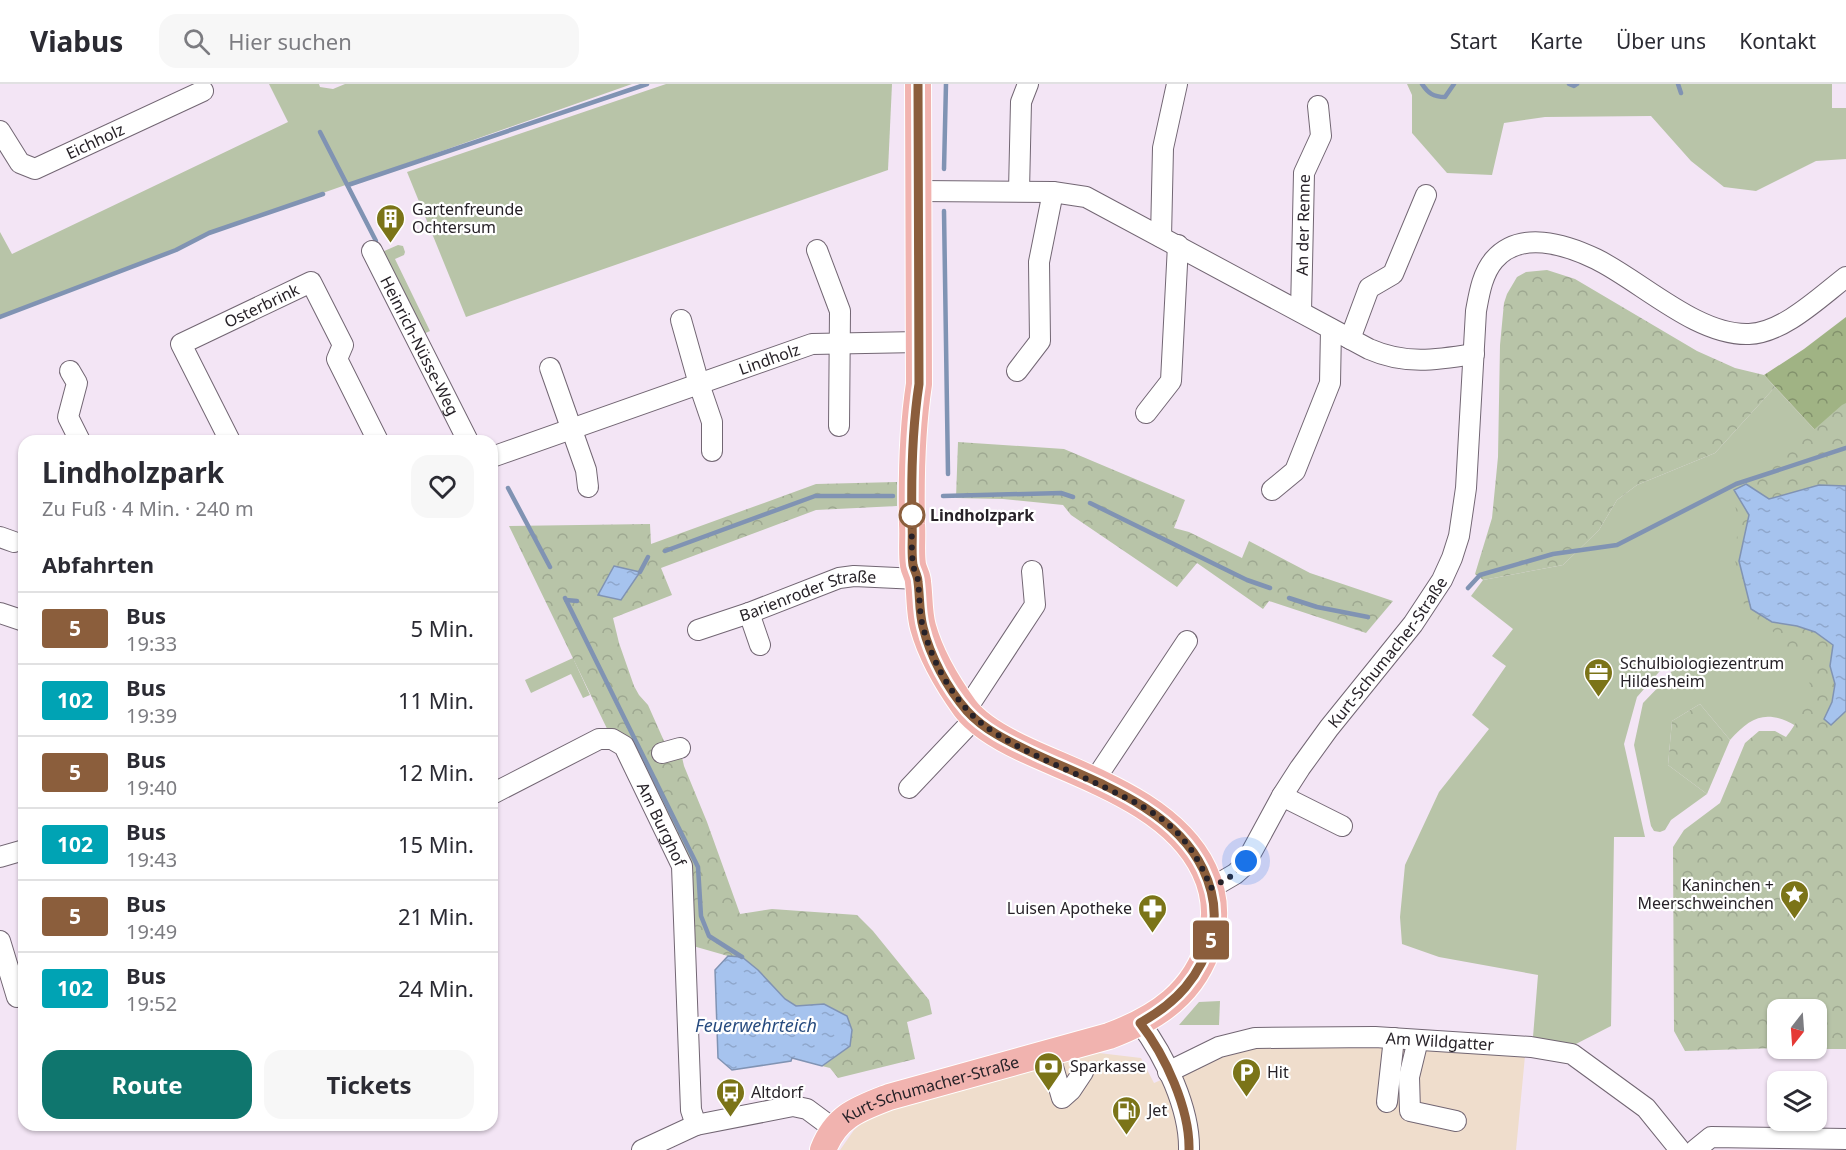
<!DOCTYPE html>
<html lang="de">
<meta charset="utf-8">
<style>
body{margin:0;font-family:"Noto Sans",sans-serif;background:#f7f7f7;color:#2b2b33;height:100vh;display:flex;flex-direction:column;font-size:22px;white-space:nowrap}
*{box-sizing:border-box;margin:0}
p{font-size:20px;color:#7c7c81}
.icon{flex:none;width:33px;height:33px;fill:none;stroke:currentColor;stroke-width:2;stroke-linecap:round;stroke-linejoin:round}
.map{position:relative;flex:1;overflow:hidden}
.details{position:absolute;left:18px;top:351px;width:480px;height:696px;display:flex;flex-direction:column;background:#fff;border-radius:18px;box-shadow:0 2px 4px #0004}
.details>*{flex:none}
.badge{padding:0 12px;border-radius:4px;font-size:21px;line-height:39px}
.needle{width:39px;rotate:197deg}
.controls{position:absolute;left:1767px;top:915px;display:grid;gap:12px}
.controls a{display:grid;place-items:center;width:60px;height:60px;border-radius:12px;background:#fff;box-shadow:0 2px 4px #0004;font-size:30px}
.you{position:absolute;width:30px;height:30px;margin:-15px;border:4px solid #fff;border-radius:50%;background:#1a73e8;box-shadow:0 0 0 9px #1a73e833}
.map>.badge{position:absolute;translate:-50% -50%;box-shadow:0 0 0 3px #fff}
h2{padding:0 24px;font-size:22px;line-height:54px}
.round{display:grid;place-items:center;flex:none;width:63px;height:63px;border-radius:18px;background:#f7f7f7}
.overview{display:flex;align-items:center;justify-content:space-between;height:102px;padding:0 24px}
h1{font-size:28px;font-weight:700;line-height:45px}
.primary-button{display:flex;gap:12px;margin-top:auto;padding:12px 24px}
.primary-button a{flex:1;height:69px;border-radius:18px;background:#0f766e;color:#fff;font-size:24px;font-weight:700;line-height:69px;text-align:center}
.primary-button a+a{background:#f7f7f7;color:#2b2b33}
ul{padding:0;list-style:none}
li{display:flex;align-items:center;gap:18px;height:72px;padding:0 24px;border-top:2px solid #e1e1e2}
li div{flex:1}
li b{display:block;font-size:22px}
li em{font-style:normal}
li .badge{min-width:66px;font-weight:700;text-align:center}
header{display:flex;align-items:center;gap:36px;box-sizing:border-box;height:84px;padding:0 30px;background:#fff;border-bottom:2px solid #e1e1e2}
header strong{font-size:28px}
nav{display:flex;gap:33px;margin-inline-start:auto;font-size:21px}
.search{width:420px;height:54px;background:#f7f7f7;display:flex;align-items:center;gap:15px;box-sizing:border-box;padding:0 21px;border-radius:18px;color:#7c7c81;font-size:22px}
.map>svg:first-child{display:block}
</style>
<header>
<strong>Viabus</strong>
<div class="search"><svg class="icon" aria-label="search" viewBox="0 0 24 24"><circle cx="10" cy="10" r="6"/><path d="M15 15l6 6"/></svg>Hier suchen</div>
<nav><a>Start</a><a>Karte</a><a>Über uns</a><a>Kontakt</a></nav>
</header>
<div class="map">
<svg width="1846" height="1066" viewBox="0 0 1846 1066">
<defs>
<pattern id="forest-crowns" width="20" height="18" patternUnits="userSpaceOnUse" patternTransform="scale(1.5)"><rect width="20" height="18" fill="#a0b384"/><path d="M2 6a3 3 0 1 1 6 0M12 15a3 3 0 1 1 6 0" fill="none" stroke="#82916c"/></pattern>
<pattern id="park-crowns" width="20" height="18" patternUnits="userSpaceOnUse" patternTransform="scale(1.5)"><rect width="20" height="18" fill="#b8c4a8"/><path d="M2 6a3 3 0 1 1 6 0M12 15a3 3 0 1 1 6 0" fill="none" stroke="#9ea891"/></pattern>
<pattern id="water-ripples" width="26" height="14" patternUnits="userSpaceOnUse" patternTransform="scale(1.5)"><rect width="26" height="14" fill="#a6c3ee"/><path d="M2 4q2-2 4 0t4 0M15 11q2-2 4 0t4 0" fill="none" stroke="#8fa7cc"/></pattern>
</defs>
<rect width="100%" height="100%" fill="#f3e5f5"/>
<polygon fill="#efddcc" points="1375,962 1525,972 1516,1066 840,1066 854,1046 870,1033 929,1006 1099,969 1141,974 1154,999 1223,969 1261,963"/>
<g fill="#b8c4a8">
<polygon points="269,0 319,0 320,3 333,5 345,0 632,0 209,149 176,166 0,233 0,148 12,170 288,38"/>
<polygon points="666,0 892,0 888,86 466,233 407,88"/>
<polygon points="1407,0 1832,0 1832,24 1846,24 1846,75 1816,77 1756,107 1724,103 1691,77 1651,32 1545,33 1504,39 1492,91 1447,89 1412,49 1412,11"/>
<polygon points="398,161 403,162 405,168 404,171 395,175 430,247 419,252 382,168"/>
<path d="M1775,303L1840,373H1846V402L1819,401L1769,416L1749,431L1739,477L1751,525L1772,538L1797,542L1816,548L1833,561L1830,582L1835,600L1832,618L1824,635L1831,641L1846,627V717C1822,713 1795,674 1801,650C1804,639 1811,630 1815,620C1828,587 1808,569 1783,553L1778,564C1785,569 1804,580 1808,587C1818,605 1803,627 1796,642C1767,625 1751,632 1730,656L1700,620L1672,637L1668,681L1707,710L1671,736L1665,746L1660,748L1654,747L1651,742L1634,661L1643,619L1668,593L1673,585L1666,580L1637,613L1624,660L1645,753H1614L1611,942L1572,962L1533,953L1538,891L1439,873L1402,860L1400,833L1405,781L1439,708L1489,645L1472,631L1506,582L1492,572L1513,545L1471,512L1483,496L1563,481L1599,446L1617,416L1637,401L1715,369Z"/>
<polygon points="573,574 590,611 583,614 571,590 531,609 525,596"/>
<polygon points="1220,917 1219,941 1179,941 1199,918"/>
</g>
<polygon fill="url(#forest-crowns)" points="1846,233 1846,373 1840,373 1764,291 1804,265"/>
<g fill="url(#park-crowns)">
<polygon points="1547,186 1575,195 1697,267 1735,284 1764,291 1775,303 1715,369 1637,401 1617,416 1599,446 1563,481 1483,496 1475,490 1492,434 1498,373 1500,261 1504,219 1507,210 1517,193 1526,188"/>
<path d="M1846,319V965H1814L1816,964V926H1778L1777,964L1685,967L1674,947L1673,763L1684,746L1720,719L1745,659L1759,647H1775L1786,653C1797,639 1818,605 1806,587C1800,578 1785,571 1776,564L1780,553L1745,526L1734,471L1739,440L1734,416L1842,321Z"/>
<polygon points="958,358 1064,365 1185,416 1174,444 1189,448 1242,474 1249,457 1310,489 1393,517 1366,549 1269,517 1263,525 1197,479 1177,503 1071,431 1063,421 1003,415 956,414"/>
<polygon points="897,398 897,422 816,426 661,484 672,511 613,534 619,559 634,602 639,611 648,621 668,666 680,664 684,682 707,738 740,830 772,825 857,831 873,847 929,916 932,930 907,938 915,975 838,994 830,984 822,982 850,962 824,920 796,922 785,915 758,886 742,873 728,872 693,862 682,782 612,655 509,442 650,440 651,460 816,400"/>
<polygon points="1700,620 1730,656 1707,710 1668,681 1672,637"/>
</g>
<g fill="url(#water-ripples)" stroke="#8093b3" stroke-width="1.5">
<polygon points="1746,400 1769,415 1819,401 1846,402 1846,627 1831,641 1824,635 1832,618 1835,600 1830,582 1833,561 1815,548 1797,542 1772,538 1751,525 1739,477 1749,431 1734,406"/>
<polygon points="614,482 640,488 621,516 598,511"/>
<polygon points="728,872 742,873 758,886 785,915 796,922 824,920 847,932 852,946 850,962 822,982 792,974 791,977 732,986 718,974 715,886"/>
</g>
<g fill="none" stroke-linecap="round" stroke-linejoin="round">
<g stroke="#8093b3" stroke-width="4.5">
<path d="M1422,0C1428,9 1433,13 1445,13L1454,0"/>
<polyline points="1569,0 1574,2 1577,0"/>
<polyline points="1678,0 1681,9"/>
<polyline points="320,48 376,157"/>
<polyline points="944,85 946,0"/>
<polyline points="348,101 647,0"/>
<polyline points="944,127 948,390"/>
<polyline points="0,233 176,166 209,149 323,110"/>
<polyline points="508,404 550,483"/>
<polyline points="943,412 1061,409 1073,413"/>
<polyline points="1090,419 1247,496 1270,504"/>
<polyline points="665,467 815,412 893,412"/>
<polyline points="640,488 648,473"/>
<polyline points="1468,504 1480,491 1553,470 1617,461 1736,400 1846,364"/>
<polyline points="565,514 698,783 701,832 709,852 742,873"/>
<polyline points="1289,514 1317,523 1368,533"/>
<polyline points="566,516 577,517"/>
</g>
<defs>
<g id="minor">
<path id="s1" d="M0,47L20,79L35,85L203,7"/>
<path d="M918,107L1053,108L1086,113L1369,265C1405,281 1436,276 1474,270"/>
<polyline points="1019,107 1021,18 1028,0"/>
<polyline points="1161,153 1163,64 1177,0"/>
<polyline points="817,166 840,227 839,342"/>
<path id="s2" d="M372,167L468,357"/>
<path id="s3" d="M1301,228L1304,89L1321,52L1318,22"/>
<polyline points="681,236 699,300 712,338 712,367"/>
<polyline points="1350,255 1369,204 1393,190 1426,111"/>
<polyline points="550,284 586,386 588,403"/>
<polyline points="70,287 77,299 68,333 80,357"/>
<polyline points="1017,287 1040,257 1039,178 1053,108"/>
<polyline points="1146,329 1171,297 1178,161"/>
<path id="s4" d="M230,357L181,260L311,198L343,261L337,275L378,357"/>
<path id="s5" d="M492,373L812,260L919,258"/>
<polyline points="1272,406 1295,387 1330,299 1331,245"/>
<polyline points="0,453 14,458"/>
<polyline points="0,529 24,537"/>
<polyline points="749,529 760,561"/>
<path id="s6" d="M698,546L749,529L839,494L854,492L918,495"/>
<polyline points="966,626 1035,521 1032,487"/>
<polyline points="662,669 680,664"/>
<polyline points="1095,698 1102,685 1187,557"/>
<polyline points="909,704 975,634"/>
<path id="s7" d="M492,710L599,655H612L624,662L682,782L691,1026L696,1041"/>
<polyline points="1282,712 1342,742"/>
<polyline points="0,773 24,766"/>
<path id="s8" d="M1211,804L1235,790L1244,782L1282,712L1300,684L1329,644L1413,540L1442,496L1452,474L1459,452L1466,404L1476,227C1479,211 1482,190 1494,176C1520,146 1565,160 1596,175C1641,197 1697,252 1749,250C1783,249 1820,213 1846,193"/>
<polyline points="0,857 17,913"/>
<path d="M1140,939C1165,972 1190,1025 1189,1066"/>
<polyline points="1418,956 1409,993 1410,1027 1456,1037"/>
<polyline points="1049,969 1062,1014 1071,1006 1083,988"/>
<path id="s9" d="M1168,988L1219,963L1255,954L1375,953L1531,963L1572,970L1646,1024L1680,1066"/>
<polyline points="1387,1018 1394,954"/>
<polyline points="642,1066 696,1041 793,1022 807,1025 834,1045"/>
<polyline points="1695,1066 1711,1053 1846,1055"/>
</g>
<g id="major">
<path id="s10" d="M823,1066C836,1032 858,1025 889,1013L1109,952C1157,934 1195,909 1210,857C1217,833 1215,809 1204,786C1174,722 1089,695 1028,667C1006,657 979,643 965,624C947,599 931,572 923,543C919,529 920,513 918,498C918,492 914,487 913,481C911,468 913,453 912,440C911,393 912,346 919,300L918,0"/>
</g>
</defs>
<use href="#minor" stroke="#726673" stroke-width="22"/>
<use href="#major" stroke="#fff" stroke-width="28"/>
<use href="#minor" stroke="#fff" stroke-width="20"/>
<use href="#major" stroke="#f1b3af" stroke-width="26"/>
</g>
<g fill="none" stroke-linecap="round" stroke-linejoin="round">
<defs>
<path id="line" d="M918,0L919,300C912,346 911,393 912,440C913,453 911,467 913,481C914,486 918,492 918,498C920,513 919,528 923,543C930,572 947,604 967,627C985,647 1012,659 1035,670C1095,698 1173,723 1203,785C1213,806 1217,829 1212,851C1201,893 1176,919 1140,939C1165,971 1190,1025 1189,1066"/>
</defs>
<use href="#line" stroke="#fff" stroke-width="14"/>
<use href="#line" stroke="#8b5e3c" stroke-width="9"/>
<path stroke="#272228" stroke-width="6" stroke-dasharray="0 10.8" d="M912,431C912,447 911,465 913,481C914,487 918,492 918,498C920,513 919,529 923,543C933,581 956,622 989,645C1026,670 1070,686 1110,706C1163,731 1188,748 1211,804L1235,790L1246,777"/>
</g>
<defs>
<symbol id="building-pin" viewBox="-11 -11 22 30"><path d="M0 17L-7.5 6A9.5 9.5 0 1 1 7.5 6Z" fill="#7b7418" stroke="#fff"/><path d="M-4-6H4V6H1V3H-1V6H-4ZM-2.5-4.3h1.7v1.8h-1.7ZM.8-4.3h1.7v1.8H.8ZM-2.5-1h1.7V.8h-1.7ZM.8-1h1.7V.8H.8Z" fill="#fff"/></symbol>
<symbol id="office-pin" viewBox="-11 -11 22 30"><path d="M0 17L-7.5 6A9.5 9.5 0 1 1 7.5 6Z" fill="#7b7418" stroke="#fff"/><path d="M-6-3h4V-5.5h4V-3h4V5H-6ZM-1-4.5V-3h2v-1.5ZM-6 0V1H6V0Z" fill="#fff"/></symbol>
<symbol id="sight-pin" viewBox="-11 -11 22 30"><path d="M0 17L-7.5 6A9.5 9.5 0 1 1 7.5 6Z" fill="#7b7418" stroke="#fff"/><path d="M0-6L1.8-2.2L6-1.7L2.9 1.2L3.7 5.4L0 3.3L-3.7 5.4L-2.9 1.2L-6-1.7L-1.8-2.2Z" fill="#fff"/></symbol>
<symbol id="pharmacy-pin" viewBox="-11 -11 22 30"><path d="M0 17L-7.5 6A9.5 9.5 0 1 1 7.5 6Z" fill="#7b7418" stroke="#fff"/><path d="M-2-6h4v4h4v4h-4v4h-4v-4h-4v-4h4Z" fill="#fff"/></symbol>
<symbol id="bank-pin" viewBox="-11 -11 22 30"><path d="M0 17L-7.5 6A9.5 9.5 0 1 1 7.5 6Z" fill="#7b7418" stroke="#fff"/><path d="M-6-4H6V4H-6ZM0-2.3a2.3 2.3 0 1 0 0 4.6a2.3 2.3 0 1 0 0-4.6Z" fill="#fff"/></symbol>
<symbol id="parking-pin" viewBox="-11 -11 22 30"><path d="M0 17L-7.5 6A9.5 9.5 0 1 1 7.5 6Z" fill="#7b7418" stroke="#fff"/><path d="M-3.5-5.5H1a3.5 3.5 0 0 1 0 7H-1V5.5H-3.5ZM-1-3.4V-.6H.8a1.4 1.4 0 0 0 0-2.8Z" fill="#fff"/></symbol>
<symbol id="bus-pin" viewBox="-11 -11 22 30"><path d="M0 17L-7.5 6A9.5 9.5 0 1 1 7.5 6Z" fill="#7b7418" stroke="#fff"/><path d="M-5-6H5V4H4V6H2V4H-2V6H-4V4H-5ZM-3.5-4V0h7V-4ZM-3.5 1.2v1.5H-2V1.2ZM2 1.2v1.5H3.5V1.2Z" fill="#fff"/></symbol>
<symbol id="fuel-pin" viewBox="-11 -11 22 30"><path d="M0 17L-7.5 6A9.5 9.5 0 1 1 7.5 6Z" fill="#7b7418" stroke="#fff"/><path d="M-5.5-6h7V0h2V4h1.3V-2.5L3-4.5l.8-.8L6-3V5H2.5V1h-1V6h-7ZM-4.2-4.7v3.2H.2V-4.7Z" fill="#fff"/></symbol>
</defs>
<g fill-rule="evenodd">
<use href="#building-pin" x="374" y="118" width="33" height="45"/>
<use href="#office-pin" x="1582" y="572" width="33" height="45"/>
<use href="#sight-pin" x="1778" y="794" width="33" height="45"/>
<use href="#pharmacy-pin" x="1136" y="808" width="33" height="45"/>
<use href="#bank-pin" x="1032" y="966" width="33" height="45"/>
<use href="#parking-pin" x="1230" y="972" width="33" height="45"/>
<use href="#bus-pin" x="714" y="992" width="33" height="45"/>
<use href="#fuel-pin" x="1110" y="1010" width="33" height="45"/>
</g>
<circle fill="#fff" stroke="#8b5e3c" stroke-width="3" cx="912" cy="431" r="12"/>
<g text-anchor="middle" stroke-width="4.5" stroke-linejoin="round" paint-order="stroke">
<g font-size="16" fill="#272228" stroke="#fff">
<text dy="6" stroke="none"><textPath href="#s1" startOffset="120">Eichholz</textPath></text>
<text dy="6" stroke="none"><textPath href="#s3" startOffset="87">An der Renne</textPath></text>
<text dy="6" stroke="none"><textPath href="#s4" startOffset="198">Osterbrink</textPath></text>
<text dy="6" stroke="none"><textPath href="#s2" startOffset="106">Heinrich-Nüsse-Weg</textPath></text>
<text dy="6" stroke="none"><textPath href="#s5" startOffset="294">Lindholz</textPath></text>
<text dy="6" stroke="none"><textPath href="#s6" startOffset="116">Barienroder Straße</textPath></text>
<text dy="6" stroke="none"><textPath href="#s8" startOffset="298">Kurt-Schumacher-Straße</textPath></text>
<text dy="6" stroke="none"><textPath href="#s7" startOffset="234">Am Burghof</textPath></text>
<text dy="6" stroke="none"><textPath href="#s9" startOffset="279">Am Wildgatter</textPath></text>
<text dy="6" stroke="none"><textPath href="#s10" startOffset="130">Kurt-Schumacher-Straße</textPath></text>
</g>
<g font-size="16" fill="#272228" stroke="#fff" text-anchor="start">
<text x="412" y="131">Gartenfreunde<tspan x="412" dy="18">Ochtersum</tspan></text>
<text x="1620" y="585">Schulbiologiezentrum<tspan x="1620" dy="18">Hildesheim</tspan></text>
<text x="1774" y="807" text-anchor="end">Kaninchen +<tspan x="1774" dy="18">Meerschweinchen</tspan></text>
<text x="1132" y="830" text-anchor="end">Luisen Apotheke</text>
<text x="1070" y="988">Sparkasse</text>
<text x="1267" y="994">Hit</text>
<text x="751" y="1014">Altdorf</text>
<text x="1148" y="1032">Jet</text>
</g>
<g font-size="16" font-weight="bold" fill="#272228" stroke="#fff" text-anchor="start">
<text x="930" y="437">Lindholzpark</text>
</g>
<g font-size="18" font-style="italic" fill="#274b7f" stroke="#fff">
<text x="756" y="948">Feuerwehrteich</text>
</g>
</g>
</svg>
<div class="controls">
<a><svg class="needle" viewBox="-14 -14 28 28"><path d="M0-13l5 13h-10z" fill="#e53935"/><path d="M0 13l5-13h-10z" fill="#7c7c81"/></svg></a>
<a><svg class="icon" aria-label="layers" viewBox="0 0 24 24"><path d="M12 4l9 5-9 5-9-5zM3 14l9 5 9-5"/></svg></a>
</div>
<div class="you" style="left:1246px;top:777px"></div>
<b class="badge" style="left:1211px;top:856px;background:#8b5e3c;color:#fff">5</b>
<section class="details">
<div class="overview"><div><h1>Lindholzpark</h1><p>Zu Fuß · 4 Min. · 240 m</p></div><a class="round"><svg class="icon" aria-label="heart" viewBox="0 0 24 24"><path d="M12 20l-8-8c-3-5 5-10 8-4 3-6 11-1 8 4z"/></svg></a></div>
<h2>Abfahrten</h2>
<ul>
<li><span class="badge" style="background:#8b5e3c;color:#fff">5</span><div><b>Bus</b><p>19:33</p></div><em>5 Min.</em></li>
<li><span class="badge" style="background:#00a3b4;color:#fff">102</span><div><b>Bus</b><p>19:39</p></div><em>11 Min.</em></li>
<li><span class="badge" style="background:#8b5e3c;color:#fff">5</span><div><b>Bus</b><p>19:40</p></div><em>12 Min.</em></li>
<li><span class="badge" style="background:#00a3b4;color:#fff">102</span><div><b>Bus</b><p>19:43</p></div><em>15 Min.</em></li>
<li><span class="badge" style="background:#8b5e3c;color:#fff">5</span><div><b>Bus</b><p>19:49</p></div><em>21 Min.</em></li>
<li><span class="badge" style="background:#00a3b4;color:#fff">102</span><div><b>Bus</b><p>19:52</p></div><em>24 Min.</em></li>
</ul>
<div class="primary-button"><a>Route</a><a>Tickets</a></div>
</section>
</div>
